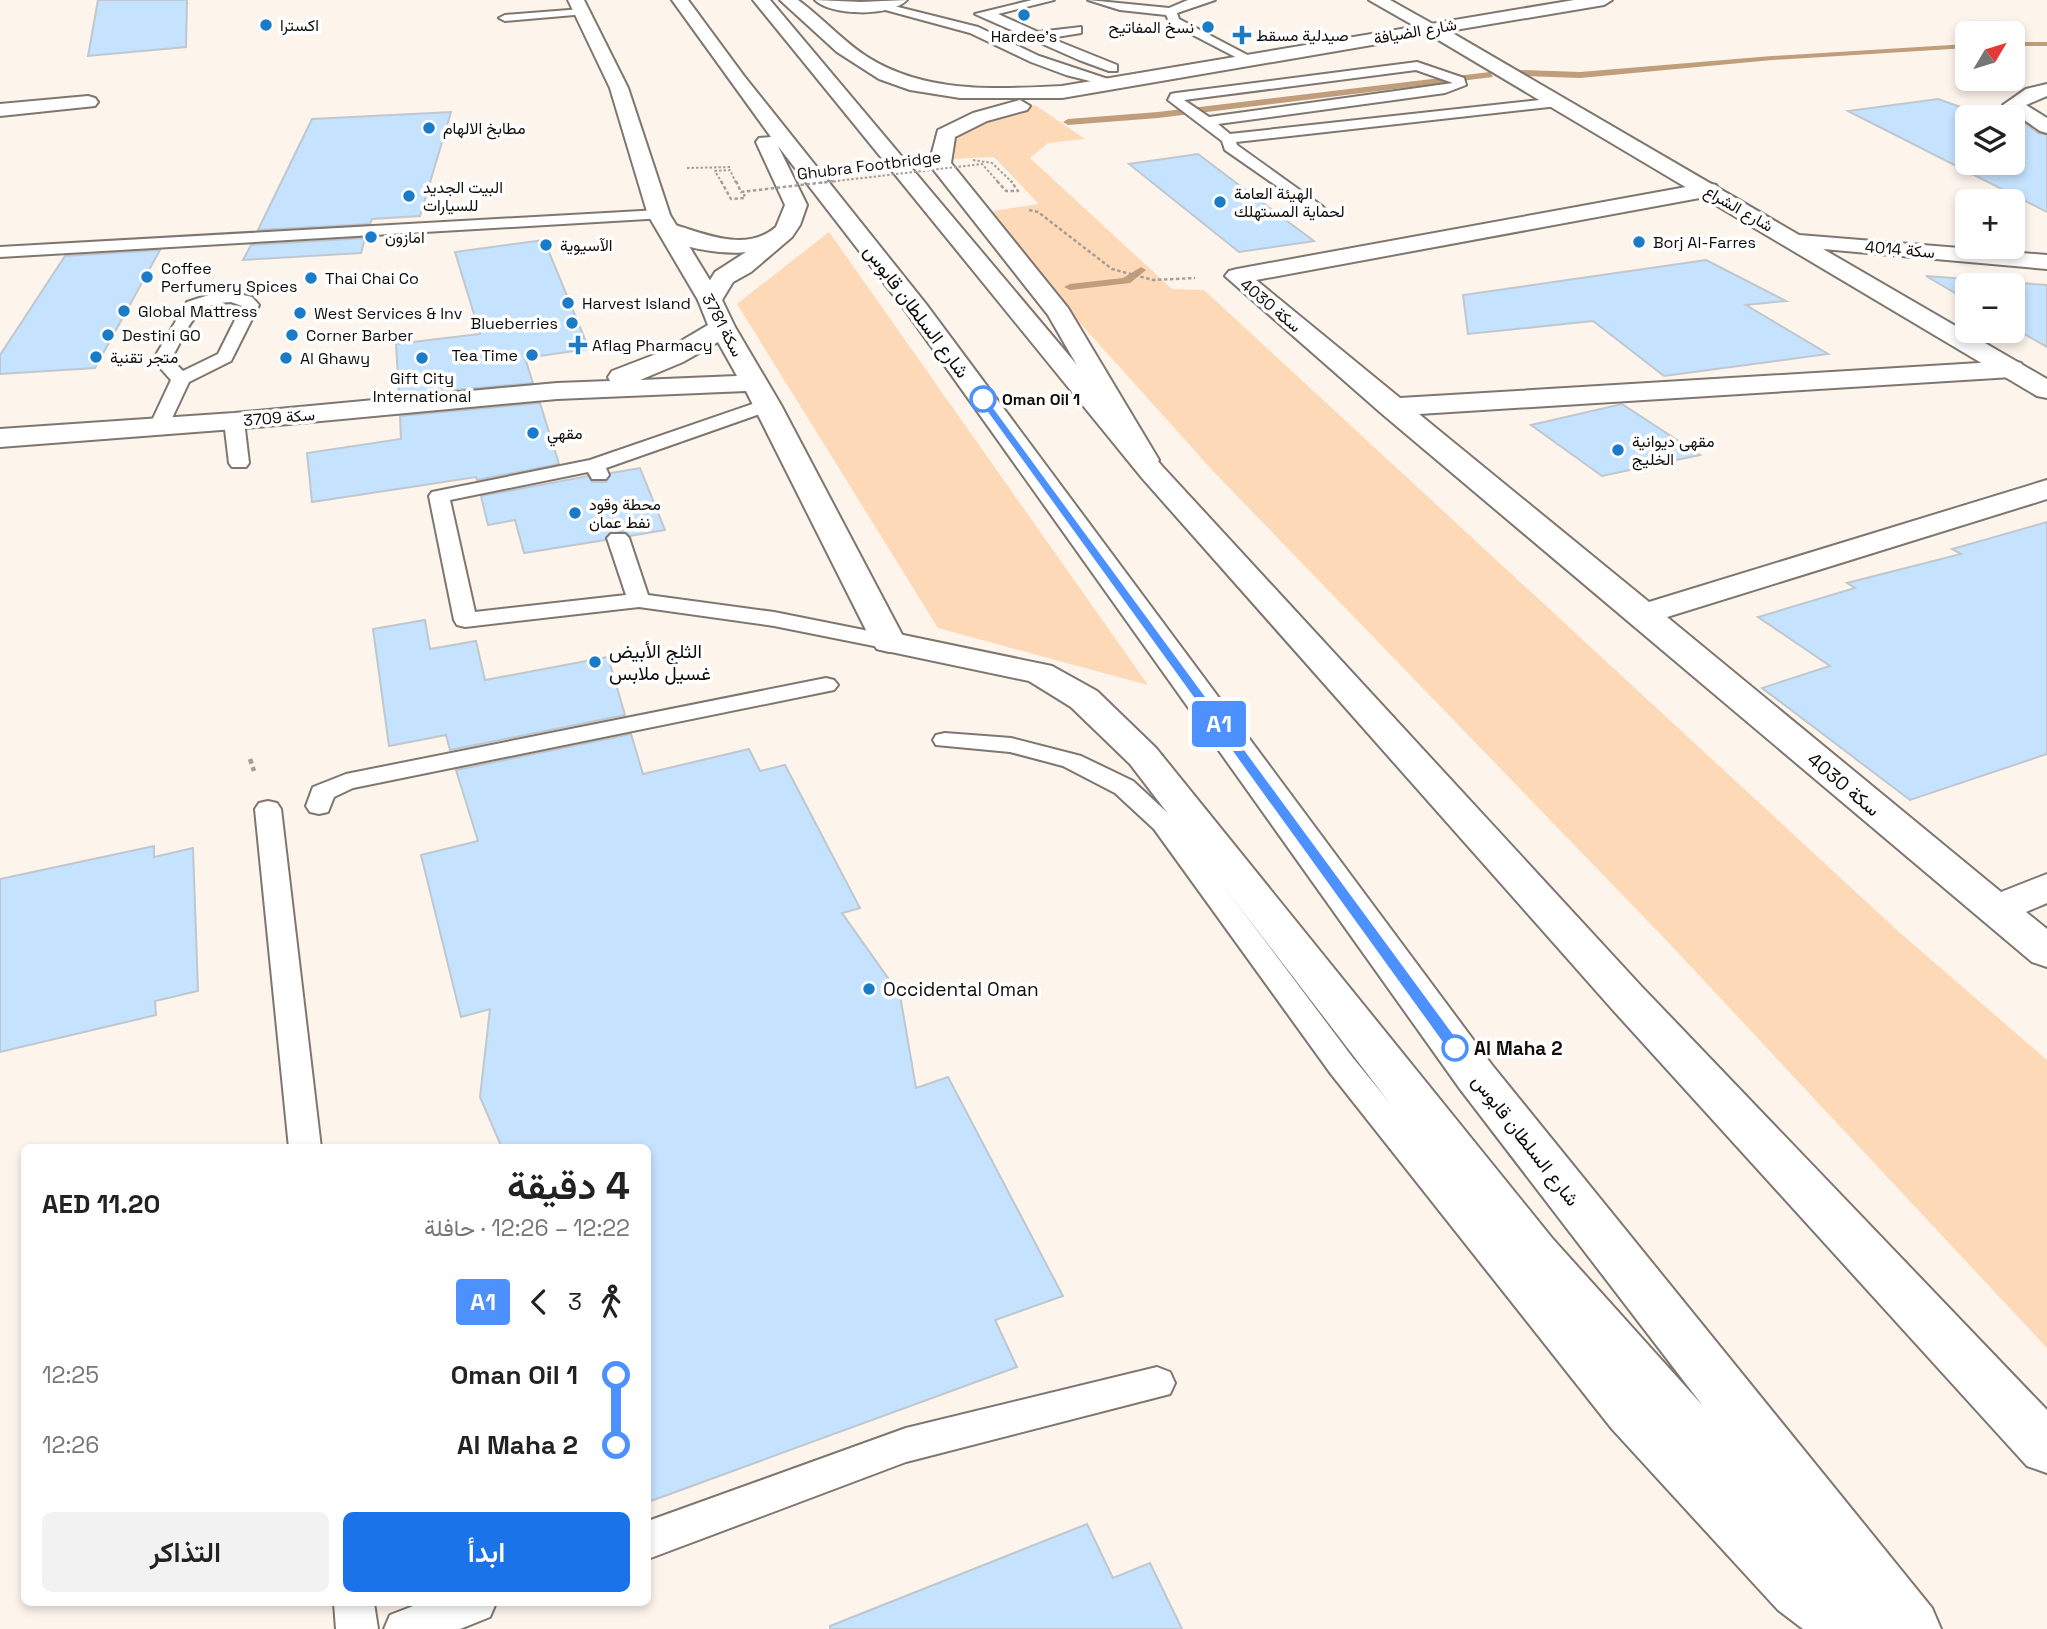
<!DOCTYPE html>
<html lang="ar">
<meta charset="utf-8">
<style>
body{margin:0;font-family:"Space Grotesk",Vazirmatn,sans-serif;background:#f2f2f2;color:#222;direction:rtl;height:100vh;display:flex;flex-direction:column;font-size:26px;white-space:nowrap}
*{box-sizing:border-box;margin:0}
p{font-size:23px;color:#767676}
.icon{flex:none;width:38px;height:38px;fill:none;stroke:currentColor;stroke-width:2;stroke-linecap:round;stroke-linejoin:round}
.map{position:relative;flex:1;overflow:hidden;direction:ltr}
.sheet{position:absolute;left:21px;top:1144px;width:630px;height:462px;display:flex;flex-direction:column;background:#fff;border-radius:10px;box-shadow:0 4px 10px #0003;direction:rtl}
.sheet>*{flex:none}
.badge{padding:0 14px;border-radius:5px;font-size:24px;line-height:46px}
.needle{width:46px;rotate:52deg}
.buttons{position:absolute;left:1955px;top:21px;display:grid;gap:14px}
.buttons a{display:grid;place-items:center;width:70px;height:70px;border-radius:10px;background:#fff;box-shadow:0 4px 10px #0003;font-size:35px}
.map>.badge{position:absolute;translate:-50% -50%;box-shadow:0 0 0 4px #fff}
.legs{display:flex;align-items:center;gap:10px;height:77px;padding:0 21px;font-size:23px}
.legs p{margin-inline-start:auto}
.summary{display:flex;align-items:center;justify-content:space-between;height:119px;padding:0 21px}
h1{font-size:38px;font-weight:600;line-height:52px}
.action{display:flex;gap:14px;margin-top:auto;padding:14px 21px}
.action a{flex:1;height:80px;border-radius:10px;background:#1a73e8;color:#fff;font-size:28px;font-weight:600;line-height:80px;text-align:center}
.action a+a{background:#f2f2f2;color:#222}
ul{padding:0 21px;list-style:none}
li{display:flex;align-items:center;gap:24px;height:70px;font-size:26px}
li i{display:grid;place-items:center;width:10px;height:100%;margin:0 9px;background:currentColor}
li i::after{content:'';width:18px;height:18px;margin:-9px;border:5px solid;border-radius:50%;background:#fff}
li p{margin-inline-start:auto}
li:first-child i{background:linear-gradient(#0000 50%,currentColor 0)}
li:last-child i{background:linear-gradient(currentColor 50%,#0000 0)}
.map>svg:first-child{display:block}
</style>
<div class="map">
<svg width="2047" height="1629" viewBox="0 0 2047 1629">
<rect width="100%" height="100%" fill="#fdf4ec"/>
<g fill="#fdd9b7">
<polygon points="1035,105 1085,139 1048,143 1030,158 1172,289 1204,290 1899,932 2047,1060 2047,1348 1667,941 1213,471 1070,312 993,211 1039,204 994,157 952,159 954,136 986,119"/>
<polygon points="829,232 1148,685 938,628 737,304"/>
</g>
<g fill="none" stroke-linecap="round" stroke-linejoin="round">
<g fill="#c09d7b" fill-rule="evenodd">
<rect x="2012" y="42" width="35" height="4"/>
<polygon points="1967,44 1967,48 1772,60 1580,78 1521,76 1517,73 1521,70 1580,72 1772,56"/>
<polygon points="1490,72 1493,77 1158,118 1068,125 1063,122 1068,119 1158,112"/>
<polygon points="1141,267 1146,270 1130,283 1070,290 1064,287 1070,284 1123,278"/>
</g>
</g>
<g fill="#c5e2fe" stroke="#bfc7cf" stroke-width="2" fill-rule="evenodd">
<polygon points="98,0 187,0 186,47 88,56"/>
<path d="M1938,99L1977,113L2005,109L2038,133L2047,135V212L1848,111ZM1967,117H2012V163H1967Z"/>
<polygon points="451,112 420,216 372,219 370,224 258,230 312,119"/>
<polygon points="1198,154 1235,182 1314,241 1239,252 1129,164"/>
<polygon points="365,238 361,253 243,260 251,245"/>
<polygon points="544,240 589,349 525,358 533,383 399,395 396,344 480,334 455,252"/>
<polygon points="160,250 95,368 0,374 0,355 65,256"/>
<polygon points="1706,260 1786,301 1746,305 1828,354 1664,376 1593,321 1468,334 1463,295"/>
<polygon points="1926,276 2047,285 2047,347 2012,327 2012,285 1967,285 1967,300"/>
<polygon points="540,403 559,464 477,480 476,477 312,502 307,453 401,439 400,416"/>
<polygon points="1622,404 1700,455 1602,476 1531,425"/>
<polygon points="640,468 665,530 630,536 625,531 611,531 605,540 524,553 515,520 488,525 481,496 588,476 592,482 606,482 611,473"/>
<polygon points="2047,522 2047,754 1910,800 1762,688 1830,666 1758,617 1855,588 1847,583 1961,554 1952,549"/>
<polygon points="425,620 430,649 476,641 485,680 608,657 625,715 450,750 446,735 389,746 373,629"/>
<polygon points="631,734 643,774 749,749 760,771 785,765 860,908 842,913 900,995 916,1088 948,1077 1063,1296 995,1320 1017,1367 648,1502 648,1148 502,1148 480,1097 490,1009 461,1017 421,855 478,841 456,770"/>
<polygon points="154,846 154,857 193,848 198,991 155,1001 156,1015 0,1052 0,879"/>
<polygon points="1087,1524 1113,1578 1150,1563 1182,1629 830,1629 830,1626"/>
</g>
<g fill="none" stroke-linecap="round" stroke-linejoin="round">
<defs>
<g id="lane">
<polygon points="1032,0 1054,0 998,14 1038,32 1081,27 1081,33 1050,38 1117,65 1117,71 1109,71 1079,60 975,14"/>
<polygon points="1088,0 1169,8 1188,0 1215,0 1177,13 1179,19 1255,59 1253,62 1245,62 1170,23 1166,15 1120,10"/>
<polygon points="882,3 978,27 1039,56 1120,83 1114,87 1066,75 1031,62 970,33 878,8 876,6"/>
<polygon points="582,9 586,10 586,14 505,21 499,18 505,15"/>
<path d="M1417,62L1464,78L1466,85L1445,93L1218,124L1230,134L1558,98L1565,102L1558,106L1236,142L1237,145L1322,206L1325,209L1317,214L1225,150L1222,141L1168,100L1171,94L1176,93ZM1416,70L1453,83L1209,117L1184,100Z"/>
<polygon points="659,210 664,212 667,215 664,218 0,257 0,247"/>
<path d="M231,292L252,297L259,305L231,361L189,382L166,431H152L149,427L171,380L153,360L187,302L215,293ZM231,302L242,306L218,354L183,371L171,359C189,329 192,303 231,302Z"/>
<polygon points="767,399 774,401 776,405 774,409 606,468 609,475 606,479 592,479 588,472 450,500 475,612 626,595 607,538 611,534 625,534 629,538 648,595 774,612 889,635 897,637 901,642 897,647 889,649 774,626 639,607 465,627 457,625 454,620 429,496 432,492 590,460"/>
<polygon points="234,415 244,421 249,463 246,467 232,467 229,463 224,421"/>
<polygon points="826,678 834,680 838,685 834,690 353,788 334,797 328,812 319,814 310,812 306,806 313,787 346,774"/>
<polygon points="945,733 1011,738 1081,756 1133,781 1172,817 1353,1058 1638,1405 1806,1582 1852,1615 1858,1629 1803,1629 1778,1610 1612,1429 1331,1074 1154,829 1115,793 1063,766 1010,752 936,745 933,740 936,735"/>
<polygon points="268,801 277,803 281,809 321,1148 289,1148 255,809 259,803"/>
<polygon points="1157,1367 1170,1372 1175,1383 1170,1394 906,1462 648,1559 648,1521 906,1428"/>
<polygon points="334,1603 374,1603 378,1629 336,1629"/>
<polygon points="421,1603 496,1603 490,1617 460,1629 384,1629 390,1615"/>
</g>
<g id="street">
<path d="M815,0L861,2L907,0C891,17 831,16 815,0Z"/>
<polygon points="1369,0 1390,0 1440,28 1431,33 1425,32"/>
<polygon points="2047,84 2047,96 2026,105 2047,118 2047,133 2040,131 2003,105 2026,89"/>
<polygon points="88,96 95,98 98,102 95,106 0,116 0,104"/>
<polygon points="1708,183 1716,185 1719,190 1716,195 1256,280 1400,398 2012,361 2021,363 2025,369 2021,375 2012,377 1419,414 1649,602 2047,480 2047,499 1667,617 2001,892 2047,874 2047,903 2026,912 2047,929 2047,967 2032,962 1381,413 1225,276 1229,271 1237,269"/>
</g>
<g id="secondary">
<path d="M568,0H584L628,88L670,215L722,300L735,327L781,405L906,642L901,649L889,652L877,649L872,642L746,391L557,399L234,429L0,447V429L234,413L557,383L610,381L608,377L612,371L664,351L708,325L698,300L648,215L610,88ZM718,342L737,376L640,380L683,362Z"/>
<path d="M780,0H798C823,18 843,42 869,58C928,94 996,89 1062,86L1574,0H1612L1604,5L1449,31L1799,235L2047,255V269L1823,249L2047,379V398L2037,396L1430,35L1062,98H960L910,90L879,79L837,52Z"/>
<polygon points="1020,100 1030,106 1027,110 987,121 955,137 951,163 1068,308 1159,460 1155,466 1145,469 1135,466 1048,315 929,164 938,130 973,113"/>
</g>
<g id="highway">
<path d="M672,0H688L744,76L926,304L1492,1065L1932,1608L1941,1629H1824L1516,1268L1130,764L1071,707L1029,681L877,649L872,642L877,635L889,632L1052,666L1097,691L1156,748L1552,1238L1703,1406L1460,1089L908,314L778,146L807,205L800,225L792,237L751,272L733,282L719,305L710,307L701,305L698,300L715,272L746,252C726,255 669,248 657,230L660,225L668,223C702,232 744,254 776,227L785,205L756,142L759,138L771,137Z"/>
<polygon points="753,0 770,0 1162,466 1642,987 2047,1410 2047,1473 2027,1466 1612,1009 1142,478"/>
</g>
</defs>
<use href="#lane" stroke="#7e766f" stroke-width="4"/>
<use href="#street" stroke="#7e766f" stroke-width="4"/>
<use href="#secondary" stroke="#7e766f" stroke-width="4"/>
<use href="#highway" stroke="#7e766f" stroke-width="4"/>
<polyline stroke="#a69f99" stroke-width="2" stroke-dasharray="2.5 2" stroke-linecap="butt" points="687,168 732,167"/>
<polyline stroke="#a69f99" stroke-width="2.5" stroke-dasharray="3.5 2.5" stroke-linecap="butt" points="1029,210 1038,212 1112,269 1153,280 1195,278"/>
<polyline stroke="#a69f99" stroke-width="4.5" stroke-dasharray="5 3.5" stroke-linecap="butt" points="250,759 254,771"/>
<use href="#lane" fill="#fff" fill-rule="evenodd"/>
<use href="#street" fill="#fff" fill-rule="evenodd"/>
<use href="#secondary" fill="#fff" fill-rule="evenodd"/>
<use href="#highway" fill="#fff" fill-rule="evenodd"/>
<g stroke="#a69f99" stroke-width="2" stroke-dasharray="2.5 2" stroke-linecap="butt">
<polyline points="973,160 992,163 1013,183"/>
<polyline points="722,183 715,171 730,170 736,183"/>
<polyline points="820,183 982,164 999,183"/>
</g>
<g stroke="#a69f99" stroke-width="2.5" stroke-dasharray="3.5 2.5" stroke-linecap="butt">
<polyline points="721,181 731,199 745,198 744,194"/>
<polyline points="736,181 741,192 835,181"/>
<polyline points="997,181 1006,191 1018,191 1011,181"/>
</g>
</g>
<polygon fill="#4c91ff" stroke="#fff" stroke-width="2" points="983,396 986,397 1461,1044 1463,1048 1461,1052 1449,1052 979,401 979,397"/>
<g fill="#1a7cc8" stroke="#fff" stroke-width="2.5">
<circle cx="1024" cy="15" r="7"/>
<circle cx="266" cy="25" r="7"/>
<circle cx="1208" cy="27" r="7"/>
<path d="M1238.5 24.5h7v7h7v7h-7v7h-7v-7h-7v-7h7z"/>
<circle cx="429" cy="128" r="7"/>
<circle cx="409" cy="196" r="7"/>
<circle cx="1220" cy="202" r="7"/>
<circle cx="371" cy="237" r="7"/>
<circle cx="1639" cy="242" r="7"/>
<circle cx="546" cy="245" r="7"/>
<circle cx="147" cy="277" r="7"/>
<circle cx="311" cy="278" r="7"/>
<circle cx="568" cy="303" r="7"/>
<circle cx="124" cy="311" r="7"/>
<circle cx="300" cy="313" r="7"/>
<circle cx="572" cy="323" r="7"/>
<circle cx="108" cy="335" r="7"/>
<circle cx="292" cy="335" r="7"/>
<path d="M574.5 334.5h7v7h7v7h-7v7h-7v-7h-7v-7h7z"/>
<circle cx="532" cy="355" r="7"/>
<circle cx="96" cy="357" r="7"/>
<circle cx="286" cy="358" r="7"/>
<circle cx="422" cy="358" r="7"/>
<circle cx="533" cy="433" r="7"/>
<circle cx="1618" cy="450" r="7"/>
<circle cx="575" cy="513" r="7"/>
<circle cx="595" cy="662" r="7"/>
<circle cx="869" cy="989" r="7"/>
</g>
<g fill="#fff" stroke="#4c91ff" stroke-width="3.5">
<circle cx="983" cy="399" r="12"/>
<circle cx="1455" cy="1048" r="12"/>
</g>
<g text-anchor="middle" stroke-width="7" stroke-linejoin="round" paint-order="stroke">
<g font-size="16" fill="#0f0d0a" stroke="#fff" text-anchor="start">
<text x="280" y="31">اكسترا</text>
<text x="1194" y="33" text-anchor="end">نسخ المفاتيح</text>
<text x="1256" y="41">صيدلية مسقط</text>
<text x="1024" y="42" text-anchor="middle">Hardee's</text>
<text x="443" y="134">مطابخ الالهام</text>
<text x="423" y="193">البيت الجديد<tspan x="423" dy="18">للسيارات</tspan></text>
<text x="1234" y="199">الهيئة العامة<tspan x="1234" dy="18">لحماية المستهلك</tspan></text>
<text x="385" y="243">امازون</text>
<text x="1653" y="248">Borj Al-Farres</text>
<text x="560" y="251">الآسيوية</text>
<text x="161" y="274">Coffee<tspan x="161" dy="18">Perfumery Spices</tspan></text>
<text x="325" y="284">Thai Chai Co</text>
<text x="582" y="309">Harvest Island</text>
<text x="138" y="317">Global Mattress</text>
<text x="314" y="319">West Services &amp; Inv</text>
<text x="558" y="329" text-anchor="end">Blueberries</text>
<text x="122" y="341">Destini GO</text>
<text x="306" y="341">Corner Barber</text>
<text x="592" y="351">Aflag Pharmacy</text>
<text x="518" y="361" text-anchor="end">Tea Time</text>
<text x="110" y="363">متجر تقنية</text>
<text x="300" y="364">Al Ghawy</text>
<text x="422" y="384" text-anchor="middle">Gift City<tspan x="422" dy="18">International</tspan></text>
<text x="547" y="439">مقهي</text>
<text x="1632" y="447">مقهى ديوانية<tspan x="1632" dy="18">الخليج</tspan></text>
<text x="589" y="510">محطة وقود<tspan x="589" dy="18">نفط عمان</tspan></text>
</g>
<g font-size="16" fill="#0f0d0a" stroke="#fff">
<text transform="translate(1415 31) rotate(-10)" y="6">شارع الضيافة</text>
<text transform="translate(869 165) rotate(-7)" y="6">Ghubra Footbridge</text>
<text transform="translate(1739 208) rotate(30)" y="6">شارع الشراع</text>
<text transform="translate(1900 249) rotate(5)" y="6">سكة 4014</text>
<text transform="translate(1271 305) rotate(40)" y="6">سكة 4030</text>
<text transform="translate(723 325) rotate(62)" y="6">سكة 3781</text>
<text transform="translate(279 417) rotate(-5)" y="6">سكة 3709</text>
</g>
<g font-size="16" font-weight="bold" fill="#0f0d0a" stroke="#fff" text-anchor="start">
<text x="1002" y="405">Oman Oil 1</text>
</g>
<g font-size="19" fill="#0f0d0a" stroke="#fff">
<text transform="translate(917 311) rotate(53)" y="7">شارع السلطان قابوس</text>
<text transform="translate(1844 784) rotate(40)" y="7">سكة 4030</text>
<text transform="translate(1526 1140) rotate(52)" y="7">شارع السلطان قابوس</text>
</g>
<g font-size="19" fill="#0f0d0a" stroke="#fff" text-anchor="start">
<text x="609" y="658">الثلج الأبيض<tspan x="609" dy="22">غسيل ملابس</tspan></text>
<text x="883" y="996">Occidental Oman</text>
</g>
<g font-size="19" font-weight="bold" fill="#0f0d0a" stroke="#fff" text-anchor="start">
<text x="1474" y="1055">Al Maha 2</text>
</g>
</g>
</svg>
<div class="buttons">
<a><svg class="needle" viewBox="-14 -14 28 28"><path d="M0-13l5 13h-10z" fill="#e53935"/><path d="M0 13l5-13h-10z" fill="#767676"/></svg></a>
<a><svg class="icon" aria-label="layers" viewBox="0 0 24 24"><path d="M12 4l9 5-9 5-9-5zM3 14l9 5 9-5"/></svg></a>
<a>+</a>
<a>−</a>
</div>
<b class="badge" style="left:1219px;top:724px;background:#4c91ff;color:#fff">A1</b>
<section class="sheet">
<div class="summary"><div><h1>4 دقيقة</h1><p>12:22 – 12:26 · حافلة</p></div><b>AED 11.20</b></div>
<div class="legs"><svg class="icon" aria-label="walk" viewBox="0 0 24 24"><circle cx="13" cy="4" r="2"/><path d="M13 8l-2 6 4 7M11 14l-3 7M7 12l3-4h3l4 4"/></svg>3<svg class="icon" aria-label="back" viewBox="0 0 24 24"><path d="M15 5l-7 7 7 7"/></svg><b class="badge" style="background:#4c91ff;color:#fff">A1</b></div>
<ul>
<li><i style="color:#4c91ff"></i><b>Oman Oil 1</b><p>12:25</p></li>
<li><i style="color:#4c91ff"></i><b>Al Maha 2</b><p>12:26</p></li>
</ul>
<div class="action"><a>ابدأ</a><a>التذاكر</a></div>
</section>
</div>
